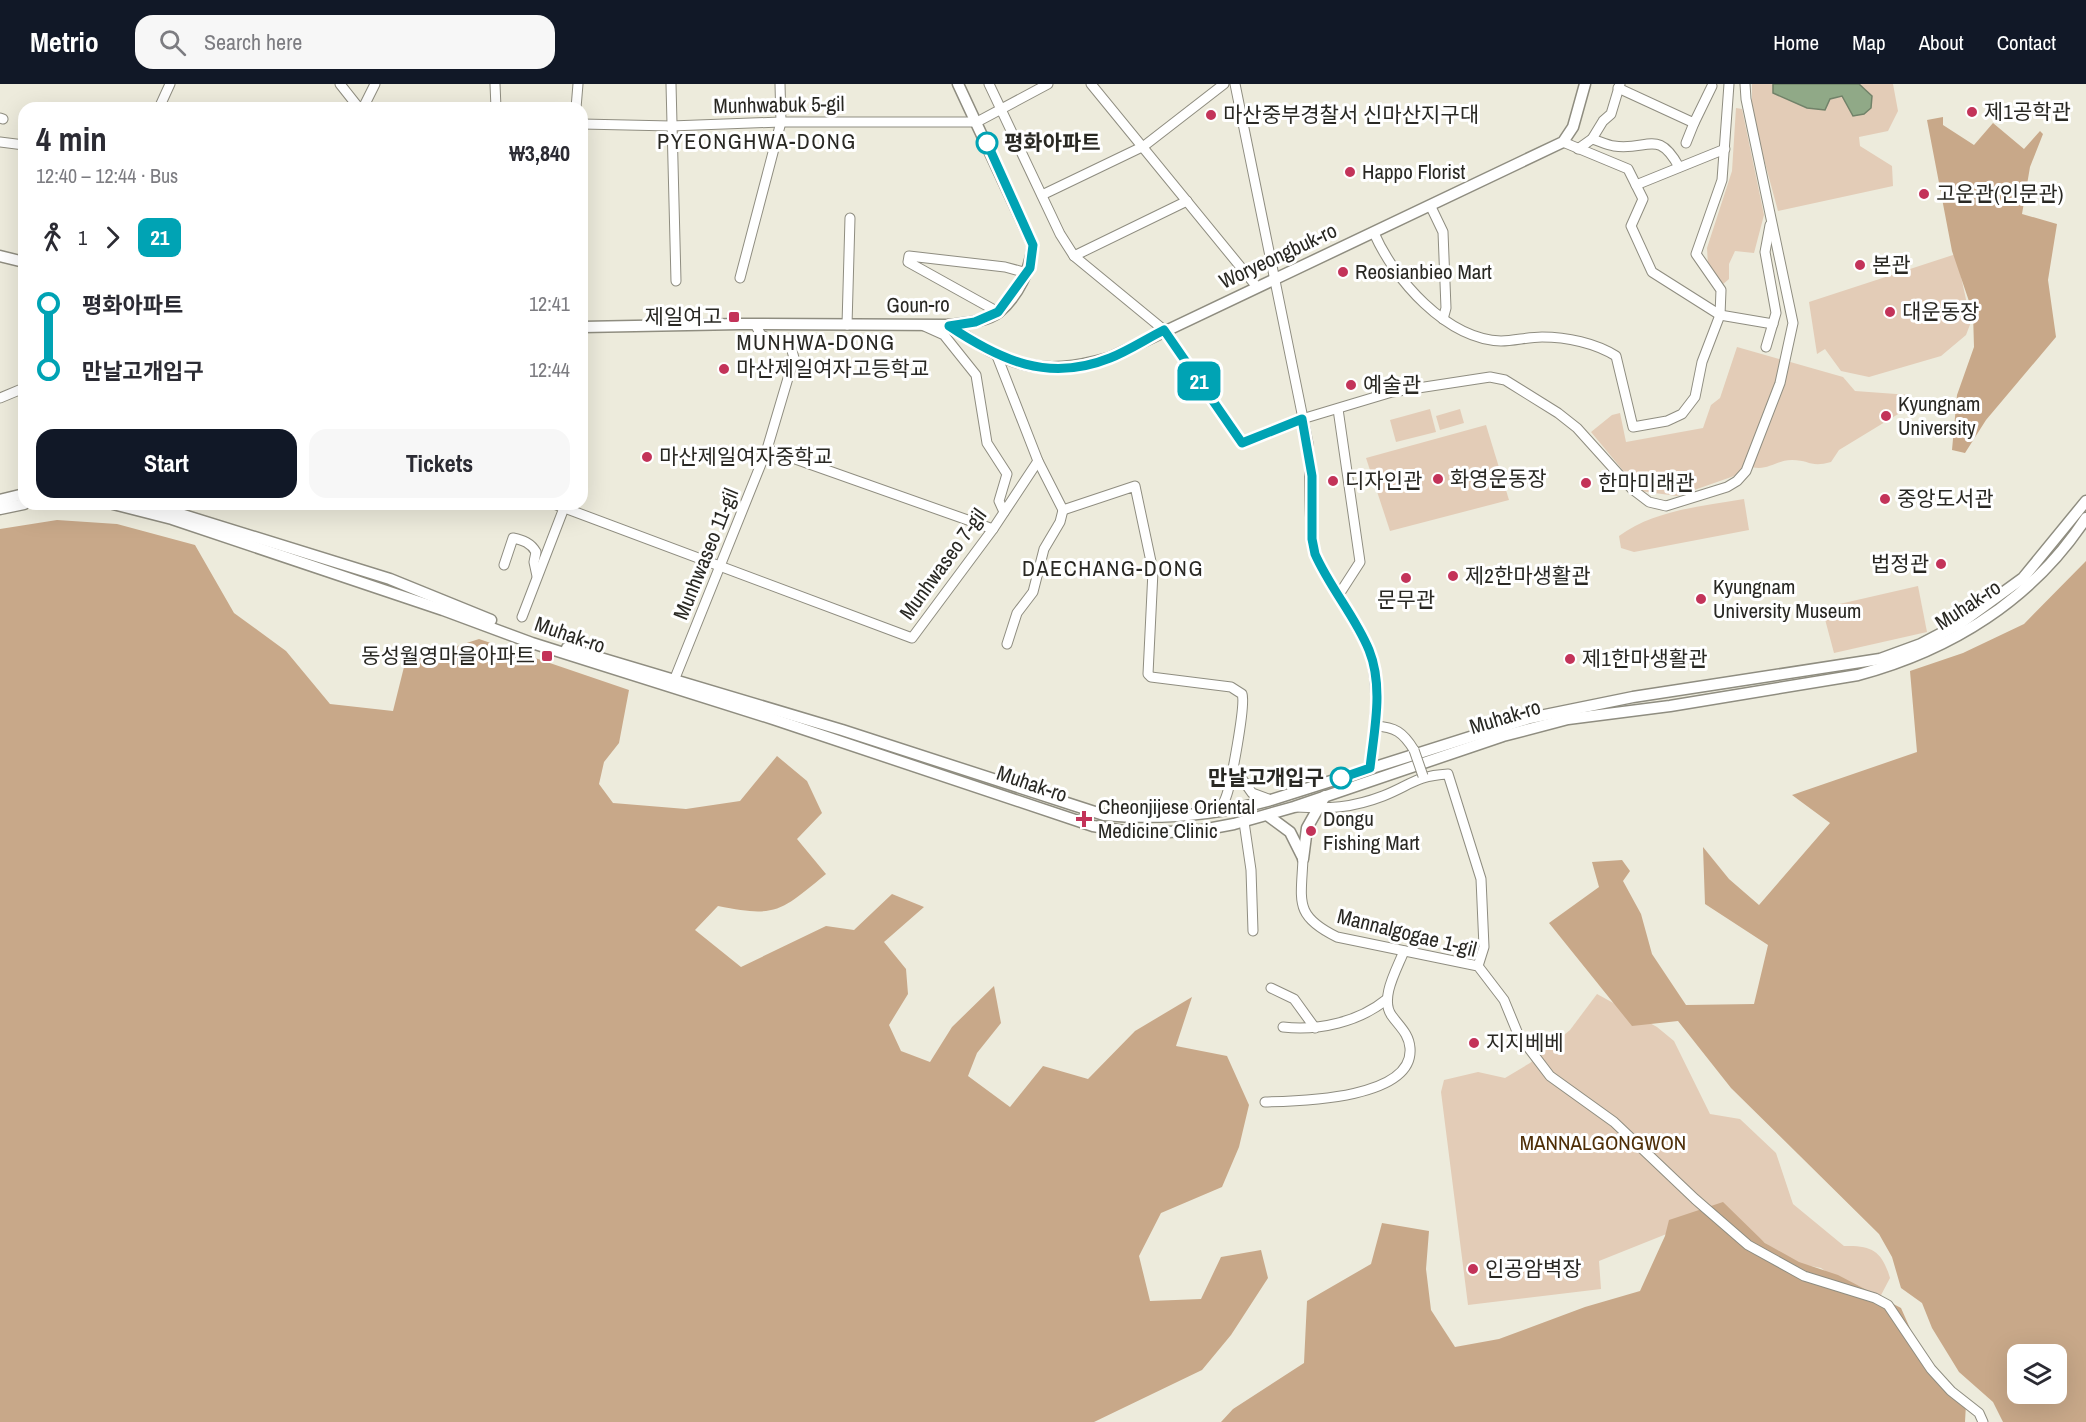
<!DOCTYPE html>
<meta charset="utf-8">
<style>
body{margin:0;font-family:"Archivo Narrow","Noto Sans KR",sans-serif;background:#f7f7f7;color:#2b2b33;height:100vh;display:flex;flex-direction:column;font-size:22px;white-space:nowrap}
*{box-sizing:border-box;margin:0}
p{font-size:20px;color:#7c7c81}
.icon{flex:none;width:33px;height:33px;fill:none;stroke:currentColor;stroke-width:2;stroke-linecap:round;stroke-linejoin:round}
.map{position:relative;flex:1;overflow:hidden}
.drawer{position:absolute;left:18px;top:18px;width:570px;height:408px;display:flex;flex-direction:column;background:#fff;border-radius:18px;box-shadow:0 6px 24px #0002}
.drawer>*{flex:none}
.badge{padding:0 12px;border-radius:9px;font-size:21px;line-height:39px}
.tools{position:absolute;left:2007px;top:1260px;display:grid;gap:12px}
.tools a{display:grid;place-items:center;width:60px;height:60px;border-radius:12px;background:#fff;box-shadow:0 6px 24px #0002;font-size:30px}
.map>.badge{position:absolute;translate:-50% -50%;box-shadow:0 0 0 3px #fff}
.legs{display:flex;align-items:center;gap:9px;height:66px;padding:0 18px;font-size:20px}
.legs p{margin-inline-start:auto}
.headline{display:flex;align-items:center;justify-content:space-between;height:102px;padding:0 18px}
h1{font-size:33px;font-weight:700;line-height:45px}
.cta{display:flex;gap:12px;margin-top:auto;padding:12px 18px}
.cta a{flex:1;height:69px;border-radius:18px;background:#111827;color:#fff;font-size:24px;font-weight:700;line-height:69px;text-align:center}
.cta a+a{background:#f7f7f7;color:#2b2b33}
ul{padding:0 18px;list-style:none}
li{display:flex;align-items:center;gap:21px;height:66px;font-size:22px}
li i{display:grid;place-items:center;width:9px;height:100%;margin:0 8px;background:currentColor}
li i::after{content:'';width:15px;height:15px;margin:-8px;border:4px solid;border-radius:50%;background:#fff}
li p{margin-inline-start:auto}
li:first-child i{background:linear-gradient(#0000 50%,currentColor 0)}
li:last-child i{background:linear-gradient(currentColor 50%,#0000 0)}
header{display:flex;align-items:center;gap:36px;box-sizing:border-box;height:84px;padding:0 30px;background:#111827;color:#fff}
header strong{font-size:28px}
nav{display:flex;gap:33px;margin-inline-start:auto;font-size:21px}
.search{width:420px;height:54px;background:#f7f7f7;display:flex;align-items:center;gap:15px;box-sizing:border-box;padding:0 21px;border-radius:18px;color:#7c7c81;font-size:22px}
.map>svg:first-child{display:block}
</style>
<header>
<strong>Metrio</strong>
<div class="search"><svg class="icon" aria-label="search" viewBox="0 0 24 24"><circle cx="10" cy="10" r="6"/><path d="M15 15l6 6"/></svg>Search here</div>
<nav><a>Home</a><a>Map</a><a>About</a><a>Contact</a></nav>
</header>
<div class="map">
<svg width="2086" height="1338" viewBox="0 0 2086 1338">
<rect width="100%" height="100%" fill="#edebdc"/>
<g fill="#e3ccb7">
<polygon points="1752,0 1893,0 1898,27 1888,47 1859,53 1860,62 1892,82 1893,102 1778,127 1752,31"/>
<polygon points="1736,24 1742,25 1764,131 1754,169 1735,167 1729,180 1729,195 1722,201 1708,181 1707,164 1732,87"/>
<polygon points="1956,170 1971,238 1966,251 1941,272 1869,293 1841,287 1825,265 1817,270 1809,218"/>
<path d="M1737,263L1843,293L1855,307L1910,311L1913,321L1839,366L1831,378C1810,384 1810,376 1792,376C1774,376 1767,390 1745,381L1737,391L1677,412L1640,407L1591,348L1612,331L1620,329L1626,358L1703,344L1711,321L1720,314Z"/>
<polygon points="1430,325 1436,348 1396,358 1390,336"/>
<polygon points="1460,325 1464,339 1440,346 1436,332"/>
<polygon points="1486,341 1509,416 1390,447 1366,374"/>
<path d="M1744,415L1749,446L1634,468L1621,464L1619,452C1654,426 1703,422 1744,415Z"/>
<polygon points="1918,502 1927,548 1834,569 1822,524"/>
<path d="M1597,910L1657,943L1674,957L1710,1030L1740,1035L1776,1069L1793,1120L1844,1162C1872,1161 1882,1167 1890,1194L1880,1213L1852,1206L1821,1184L1790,1178L1724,1127L1599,1177L1601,1205L1468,1221L1441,1008L1444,996L1478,988L1505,994L1530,979L1570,946Z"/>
</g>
<g fill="#c8a889" fill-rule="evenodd">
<polygon points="1943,33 1943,41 1974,61 1993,39 2024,65 2040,47 2043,50 2030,83 2022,130 2057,140 2048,196 2056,253 1986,336 1965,369 1952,366 1957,311 1974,263 1973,229 1952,167 1927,36"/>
<path d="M57,436L117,440L195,461L234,529L286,567L330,620L393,627L405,579L479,555L629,606L619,659L604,678L599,700L613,719L686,725L740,717L777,672L807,697L822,729L797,755L826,790C781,827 777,834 718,822L695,846L741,883L826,842L854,846L892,810L924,823L884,858L906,885L908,910L889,941L901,967L930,978L952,943L994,902L1001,939L977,969L968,992L1010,1023L1043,982L1088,995L1135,947L1192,913L1176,962L1227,972L1249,1021L1239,1063L1222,1103L1161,1129L1139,1172L1150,1217L1201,1215L1221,1173L1261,1166L1268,1194L1231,1251L1202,1286L1094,1338H0V445Z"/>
<path d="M2086,477V1338H2003L1993,1318L1959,1288L1932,1244L1922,1219L1901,1204L1892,1173L1879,1150L1731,1004L1678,937L1632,942L1549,839L1599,803L1592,778L1622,776L1630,787L1623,797L1641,830L1652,870L1686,921L1754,920L1768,861L1705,820L1703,763L1729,795L1759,821L1830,739L1792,711L1917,668L1910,587L1963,569L2024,540ZM2056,1270V1310H2018V1270Z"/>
<polygon points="1723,1118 1765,1159 1799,1178 1838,1191 1901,1224 1921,1269 1966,1320 1965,1338 1221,1338 1233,1325 1304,1279 1307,1217 1371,1180 1382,1139 1429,1147 1426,1185 1431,1226 1455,1263 1499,1255 1585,1223 1640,1207 1665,1152 1669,1136"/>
</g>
<polygon fill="#90a987" stroke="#718269" stroke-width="1.5" points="1773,0 1859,0 1872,12 1871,24 1864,30 1853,32 1842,12 1830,15 1825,26 1807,24 1773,9"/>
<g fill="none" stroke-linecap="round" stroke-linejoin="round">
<defs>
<g id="minor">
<polyline points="340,0 359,24"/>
<polyline points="495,0 496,24"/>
<polyline points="671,0 676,197"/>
<polyline points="989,0 1060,150 1074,172 1164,246 1241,359 1302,335 1392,308 1490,293 1505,296 1558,329 1577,344 1632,405 1649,418 1666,422 1727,403 1737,397 1746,387 1780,299 1793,239 1746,15 1745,0"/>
<polyline points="1091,0 1257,203"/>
<path d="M1235,0L1308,359C1312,396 1307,434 1315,470L1369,566C1381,606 1374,644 1370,685"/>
<polyline points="1618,4 1694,39 1712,2"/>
<polyline points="159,24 170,0"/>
<polyline points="363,24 375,0"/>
<polyline points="576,24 578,0"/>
<polyline points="0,34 3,35"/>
<polyline points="582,40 671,42 781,38 977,38 1048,0"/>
<path d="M1592,55C1599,57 1607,61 1614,62C1648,67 1658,44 1679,83"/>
<polyline points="0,58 24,61"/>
<polyline points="1563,58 1628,85 1643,115 1631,142 1652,188 1720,231 1773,240"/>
<polyline points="1686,59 1694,39"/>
<polyline points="1578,65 1592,55 1603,37 1611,30 1620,0"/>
<polyline points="1636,101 1725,65"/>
<polyline points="1042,111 1144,62 1224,0"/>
<polyline points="1431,123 1443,148 1446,224 1443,235"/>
<path d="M1374,149C1394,195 1446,255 1501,257C1514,257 1528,253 1542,253C1567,253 1595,259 1616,272L1633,343L1667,337L1682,330L1695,313L1702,278L1720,231L1721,206L1696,170L1722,96L1729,0"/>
<polyline points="1074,172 1187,117"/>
<polyline points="740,194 781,38 780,0"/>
<polyline points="998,228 908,178 909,172 1005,183 1027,189"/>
<polyline points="847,241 850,134"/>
<polyline points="924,242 944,251 976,291 987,359 1007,390 999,417 1004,428"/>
<polyline points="1766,263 1776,229 1765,168 1770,141"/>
<polyline points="997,272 1038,377 1063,426"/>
<polyline points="0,314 24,304"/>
<polyline points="767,365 993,445"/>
<polyline points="554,420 912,554 993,445 1038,377"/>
<path d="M1063,426L1135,402L1153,487L1148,590L1151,593L1231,603L1242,610C1246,620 1231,700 1226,713C1224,720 1220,724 1214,728"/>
<path d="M504,481L513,454C523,456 531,459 536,468L534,478L537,492"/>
<polyline points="1338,512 1360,478 1338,325"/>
<polyline points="522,533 564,424"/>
<polyline points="1007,560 1017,529 1033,508 1044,465 1060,438 1063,426"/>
<polyline points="675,594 767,365 794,274 791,263 761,251 755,240"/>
<path d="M1375,642C1395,643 1403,648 1414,666"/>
<polyline points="1235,685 1252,709 1271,716"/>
<path d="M1296,723C1329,725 1352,724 1383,712C1411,701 1415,692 1448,690L1481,795L1484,863L1478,882"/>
<polyline points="1244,738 1251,786 1253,847"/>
<path d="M1303,775C1301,818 1294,832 1337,853L1478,882L1504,916L1518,950L1550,992L1614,1038L1695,1115L1748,1161L1804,1192L1875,1214L1888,1221L1931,1285L1951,1307L1979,1329L1983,1338"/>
<polyline points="1271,904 1294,915 1315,944"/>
<path d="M1283,943C1319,947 1359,938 1387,915"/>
<path d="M1265,1018C1300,1017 1414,1015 1410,964C1409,950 1400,943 1392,932C1379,915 1397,885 1404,867"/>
</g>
<g id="major">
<polyline points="0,172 24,178"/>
<path d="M949,241C1009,282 1038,294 1109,274L1563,58L1573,43L1585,0"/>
<path d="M582,243L740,240L949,241C964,239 986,238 999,228C1019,211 1030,186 1033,161L958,0"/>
<polyline points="0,416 24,410"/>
<path d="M113,420L172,435L443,526L532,559L773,635L1093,742L1124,747L1152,749L1202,746L1234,740L1294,723L1503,652L1568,635L1670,622L1858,591C1951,566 2032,516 2086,434"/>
<polyline points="148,420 390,495 491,536"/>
<polyline points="0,425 24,420"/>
<path d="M567,564L842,646L1104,731C1161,736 1216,731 1271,716L1530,634L1633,613L1880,575L1921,560L1961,539L2023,494L2086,417"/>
<polyline points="1267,731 1290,748 1302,772"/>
<polyline points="1303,775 1307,744 1325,712"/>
</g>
</defs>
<use href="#minor" stroke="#8f8d80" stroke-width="11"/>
<use href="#major" stroke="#8f8d80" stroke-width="13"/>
<use href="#minor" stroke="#fff" stroke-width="9"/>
<use href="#major" stroke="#fff" stroke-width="10"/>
<defs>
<polyline id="minor-bridge" points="1414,666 1423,692"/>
</defs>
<use href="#minor-bridge" stroke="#8f8d80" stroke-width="11" stroke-linecap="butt"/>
<use href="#minor-bridge" stroke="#fff" stroke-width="9"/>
</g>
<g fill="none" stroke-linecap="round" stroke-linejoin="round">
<defs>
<path id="line-1" d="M987,59L1033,161L1030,184L998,228L975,238L949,242C1000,276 1048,299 1110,274C1128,267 1146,255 1164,246L1242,359L1302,335L1312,392V455L1315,470C1330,504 1355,532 1369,566C1384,603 1374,647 1370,684L1341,694"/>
</defs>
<use href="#line-1" stroke="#fff" stroke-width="14"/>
<use href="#line-1" stroke="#00a3b4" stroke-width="9"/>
</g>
<g fill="#c33359" stroke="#fff" stroke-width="2">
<circle cx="1972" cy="28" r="6"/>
<circle cx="1211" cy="31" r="6"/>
<circle cx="1350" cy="88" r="6"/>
<circle cx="1924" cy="110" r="6"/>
<circle cx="1860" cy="181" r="6"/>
<circle cx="1343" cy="188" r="6"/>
<circle cx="1890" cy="228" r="6"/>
<rect x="728" y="227" width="12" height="12" rx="3"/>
<circle cx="724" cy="285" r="6"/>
<circle cx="1351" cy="301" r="6"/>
<circle cx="1886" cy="332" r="6"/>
<circle cx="647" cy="373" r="6"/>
<circle cx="1438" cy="395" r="6"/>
<circle cx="1333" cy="397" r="6"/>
<circle cx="1586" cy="399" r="6"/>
<circle cx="1885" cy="415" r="6"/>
<circle cx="1941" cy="480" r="6"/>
<circle cx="1453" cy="492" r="6"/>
<circle cx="1406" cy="494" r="6"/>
<circle cx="1701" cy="515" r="6"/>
<rect x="541" y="566" width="12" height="12" rx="3"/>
<circle cx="1570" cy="575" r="6"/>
<path d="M1081 726h6v6h6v6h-6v6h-6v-6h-6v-6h6z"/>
<circle cx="1311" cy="747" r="6"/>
<circle cx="1474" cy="959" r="6"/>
<circle cx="1473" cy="1185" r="6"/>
</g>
<g fill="#fff" stroke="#00a3b4" stroke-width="3">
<circle cx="987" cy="59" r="10"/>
<circle cx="1341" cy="694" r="10"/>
</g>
<g text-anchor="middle" stroke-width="6" stroke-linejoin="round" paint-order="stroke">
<g font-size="21" fill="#292823" stroke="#fff">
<text transform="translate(779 21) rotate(-1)" y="7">Munhwabuk 5-gil</text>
<text transform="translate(1278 172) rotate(-25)" y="7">Woryeongbuk-ro</text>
<text transform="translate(918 221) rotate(-1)" y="7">Goun-ro</text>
<text transform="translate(706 470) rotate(-68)" y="7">Munhwaseo 11-gil</text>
<text transform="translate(943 480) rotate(-54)" y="7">Munhwaseo 7-gil</text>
<text transform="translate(1968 521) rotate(-33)" y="7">Muhak-ro</text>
<text transform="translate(570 551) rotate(19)" y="7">Muhak-ro</text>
<text transform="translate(1505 633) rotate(-17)" y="7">Muhak-ro</text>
<text transform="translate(1032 700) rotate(19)" y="7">Muhak-ro</text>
<text transform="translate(1407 849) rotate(14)" y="7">Mannalgogae 1-gil</text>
</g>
<g font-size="21" fill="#292823" stroke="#fff" text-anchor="start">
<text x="1984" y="35">제1공학관</text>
<text x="1223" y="38">마산중부경찰서 신마산지구대</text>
<text x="1362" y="95">Happo Florist</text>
<text x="1936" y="117">고운관(인문관)</text>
<text x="1872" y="188">본관</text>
<text x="1355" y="195">Reosianbieo Mart</text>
<text x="1902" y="235">대운동장</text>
<text x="722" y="240" text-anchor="end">제일여고</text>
<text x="736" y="292">마산제일여자고등학교</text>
<text x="1363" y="308">예술관</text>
<text x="1898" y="327">Kyungnam<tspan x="1898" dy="24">University</tspan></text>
<text x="659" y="380">마산제일여자중학교</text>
<text x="1450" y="402">화영운동장</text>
<text x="1345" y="404">디자인관</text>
<text x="1598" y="406">한마미래관</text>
<text x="1897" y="422">중앙도서관</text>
<text x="1929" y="487" text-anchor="end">법정관</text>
<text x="1465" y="499">제2한마생활관</text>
<text x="1713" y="510">Kyungnam<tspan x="1713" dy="24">University Museum</tspan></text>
<text x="1406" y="523" text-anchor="middle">문무관</text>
<text x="535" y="579" text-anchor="end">동성월영마을아파트</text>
<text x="1582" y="582">제1한마생활관</text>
<text x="1098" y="730">Cheonjijese Oriental<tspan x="1098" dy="24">Medicine Clinic</tspan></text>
<text x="1323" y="742">Dongu<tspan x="1323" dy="24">Fishing Mart</tspan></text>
<text x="1486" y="966">지지베베</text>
<text x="1485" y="1192">인공암벽장</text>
</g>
<g font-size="21" font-weight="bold" fill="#292823" stroke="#fff" text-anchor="start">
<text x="1004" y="66">평화아파트</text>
<text x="1324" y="701" text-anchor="end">만날고개입구</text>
</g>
<g font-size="21" fill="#4e2e07" stroke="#fff">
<text x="1603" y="1066">MANNALGONGWON</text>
</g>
<g font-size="22" letter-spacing="1.5" fill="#292823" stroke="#fff">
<text x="757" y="65">PYEONGHWA-DONG</text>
<text x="816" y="266">MUNHWA-DONG</text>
<text x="1113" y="492">DAECHANG-DONG</text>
</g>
</g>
</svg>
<div class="tools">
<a><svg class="icon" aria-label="layers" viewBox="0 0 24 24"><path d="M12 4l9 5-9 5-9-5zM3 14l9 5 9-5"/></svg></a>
</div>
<b class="badge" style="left:1199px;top:297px;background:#00a3b4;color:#fff">21</b>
<section class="drawer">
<div class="headline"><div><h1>4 min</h1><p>12:40 – 12:44 · Bus</p></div><b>₩3,840</b></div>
<div class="legs"><svg class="icon" aria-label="walk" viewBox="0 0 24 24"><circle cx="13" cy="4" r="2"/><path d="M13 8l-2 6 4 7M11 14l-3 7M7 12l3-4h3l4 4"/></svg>1<svg class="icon" aria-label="forward" viewBox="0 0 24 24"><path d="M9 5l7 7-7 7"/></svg><b class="badge" style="background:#00a3b4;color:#fff">21</b></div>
<ul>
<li><i style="color:#00a3b4"></i><b>평화아파트</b><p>12:41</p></li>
<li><i style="color:#00a3b4"></i><b>만날고개입구</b><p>12:44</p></li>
</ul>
<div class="cta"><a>Start</a><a>Tickets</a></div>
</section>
</div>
